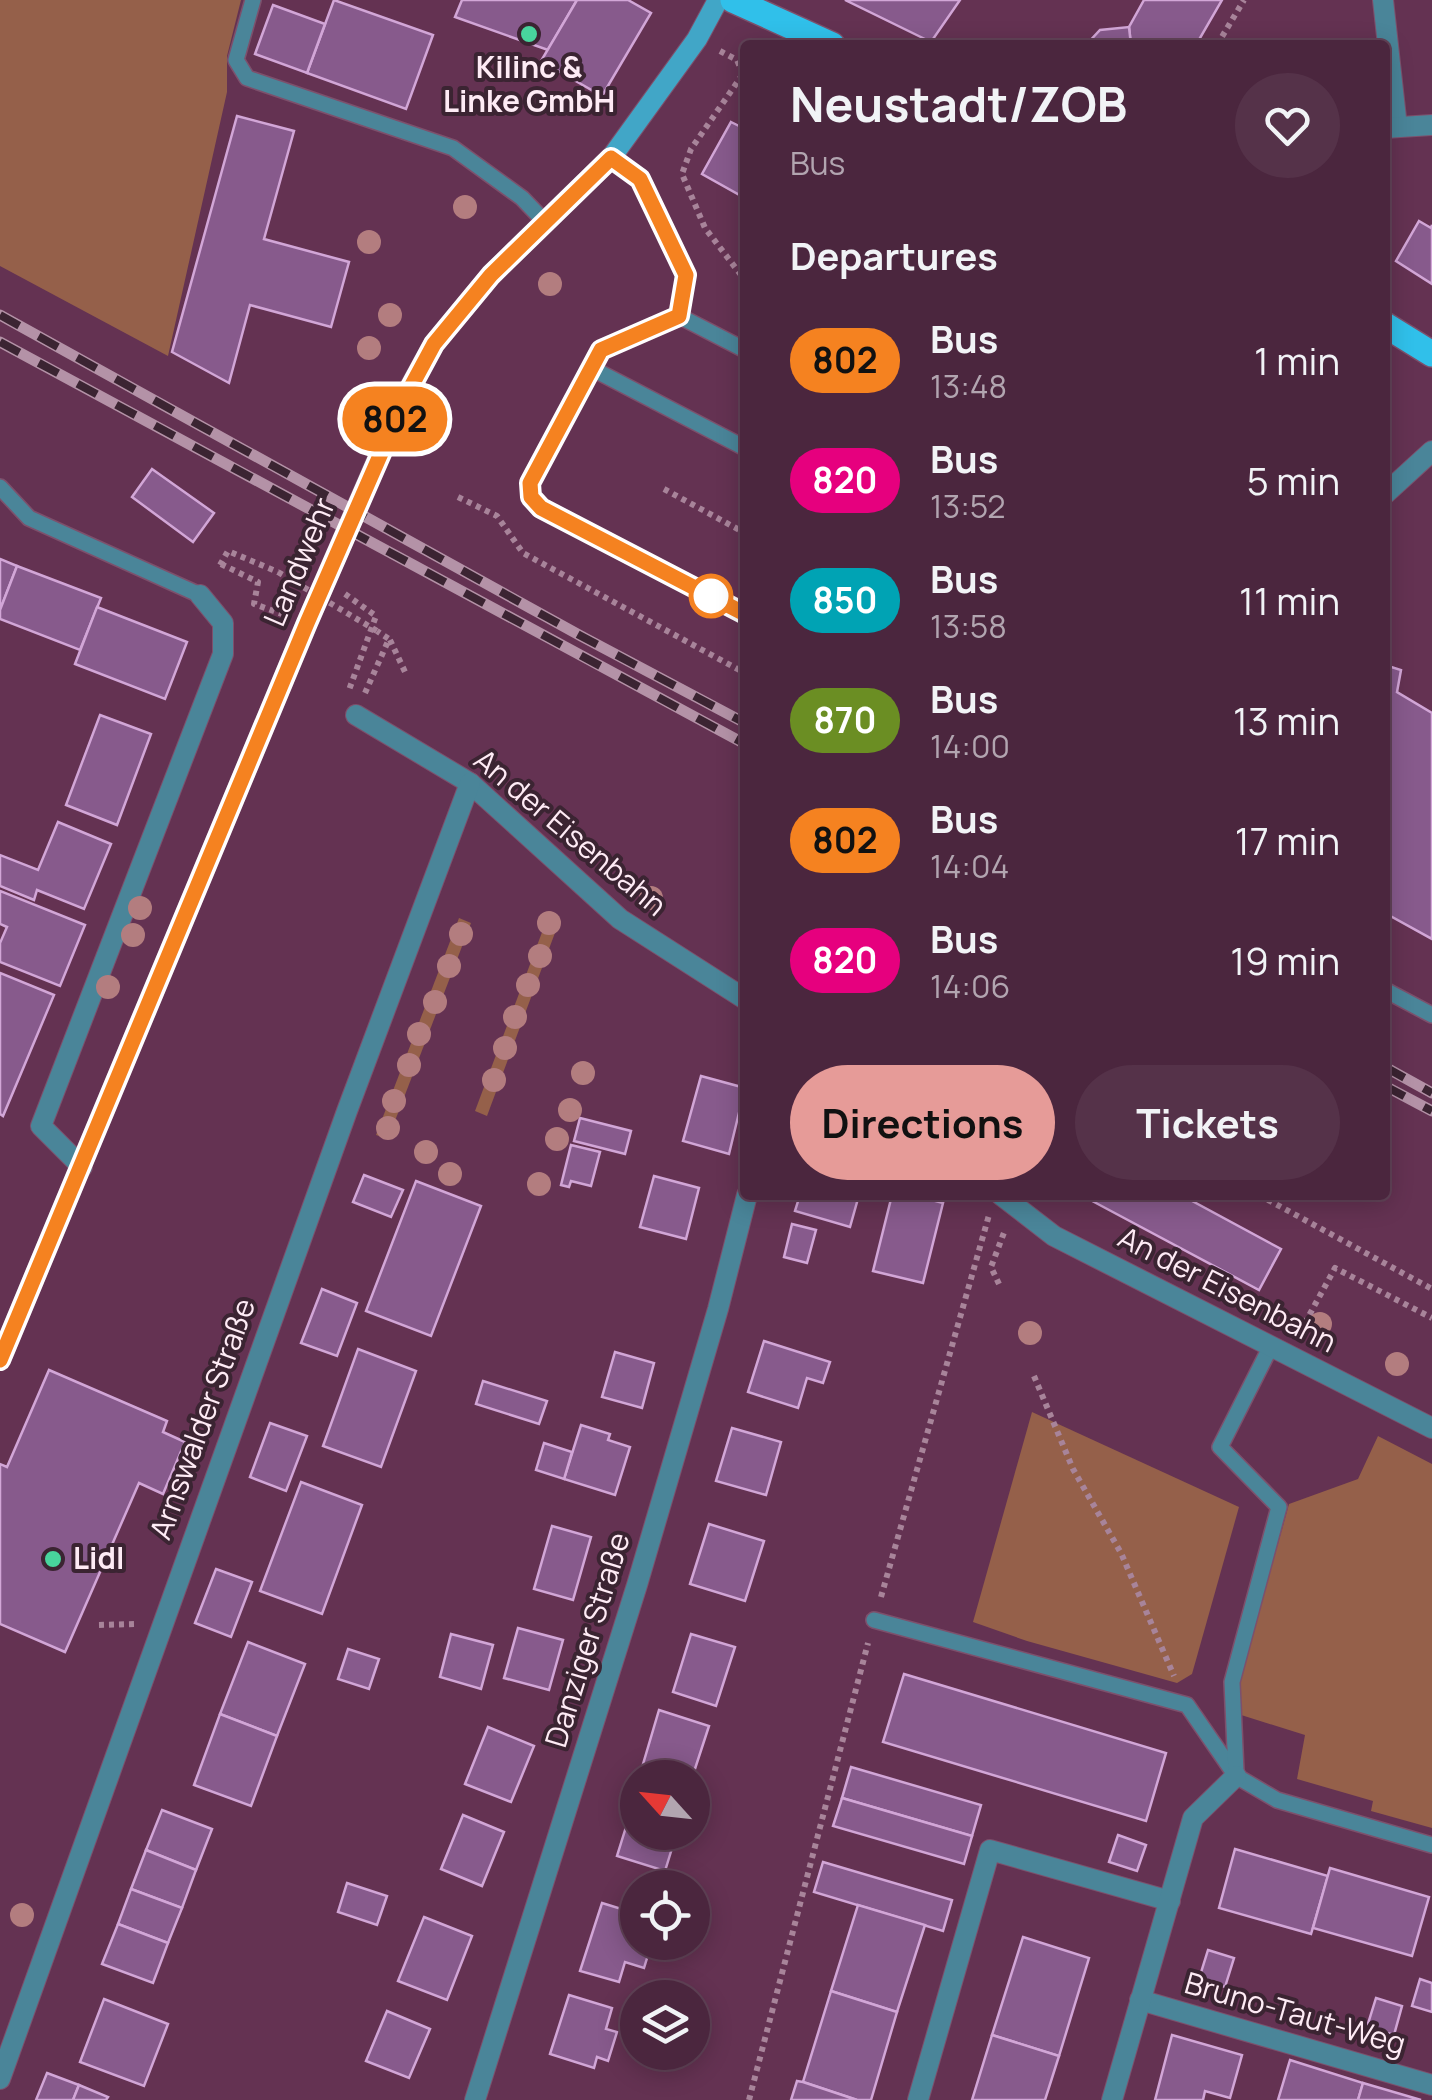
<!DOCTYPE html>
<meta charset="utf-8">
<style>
body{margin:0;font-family:Manrope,sans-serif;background:#553249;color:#f1f3f6;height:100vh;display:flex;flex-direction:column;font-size:38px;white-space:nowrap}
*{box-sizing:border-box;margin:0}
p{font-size:32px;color:#b2a5b0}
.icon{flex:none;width:55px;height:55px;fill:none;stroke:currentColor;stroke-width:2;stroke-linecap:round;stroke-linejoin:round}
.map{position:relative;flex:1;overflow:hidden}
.drawer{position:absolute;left:740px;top:40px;width:650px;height:1160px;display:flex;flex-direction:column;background:#4b263e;border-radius:10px;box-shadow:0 5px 25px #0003,0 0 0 2px #624358}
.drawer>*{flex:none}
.badge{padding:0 20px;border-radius:32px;font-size:35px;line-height:65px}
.needle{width:65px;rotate:297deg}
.fabs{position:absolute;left:620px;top:1760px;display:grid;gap:20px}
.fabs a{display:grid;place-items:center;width:90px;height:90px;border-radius:50%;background:#4b263e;box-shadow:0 5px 25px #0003,0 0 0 2px #624358;font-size:50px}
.map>.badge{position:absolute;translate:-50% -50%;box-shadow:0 0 0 5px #fff}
h2{padding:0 50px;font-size:38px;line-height:90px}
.round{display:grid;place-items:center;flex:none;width:105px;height:105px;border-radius:52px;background:#553249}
.summary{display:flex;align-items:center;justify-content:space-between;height:170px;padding:0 50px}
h1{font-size:48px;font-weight:700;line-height:75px}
.cta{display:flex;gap:20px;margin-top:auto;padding:20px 50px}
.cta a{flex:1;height:115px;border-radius:60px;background:#e69b98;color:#111;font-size:40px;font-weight:700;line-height:115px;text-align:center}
.cta a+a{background:#553249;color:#f1f3f6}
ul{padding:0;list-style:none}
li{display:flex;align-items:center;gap:30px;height:120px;padding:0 50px}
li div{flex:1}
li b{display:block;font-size:38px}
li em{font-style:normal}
li .badge{min-width:110px;font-weight:700;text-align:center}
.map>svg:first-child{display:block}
</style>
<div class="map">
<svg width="1432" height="2100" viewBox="0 0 1432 2100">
<rect width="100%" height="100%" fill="#643252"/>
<g fill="#95604a">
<polygon points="0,0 241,0 227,56 227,92 168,356 0,266"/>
<polygon points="550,911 559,922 487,1116 475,1111"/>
<polygon points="459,918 471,923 388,1139 376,1135"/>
<polygon points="1032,1412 1239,1507 1192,1674 1177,1683 1027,1641 973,1622"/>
<polygon points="1378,1436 1432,1464 1432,1828 1371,1811 1373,1801 1297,1779 1305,1735 1238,1714 1239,1683 1289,1504 1358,1479"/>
</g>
<g fill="#875a8c" stroke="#d2a6d7" stroke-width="2.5">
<polygon points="334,0 433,35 406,109 307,73"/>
<polygon points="462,0 577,0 548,50 455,17"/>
<polygon points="577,0 628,0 651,13 602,96 541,61"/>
<polygon points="845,0 960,0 931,42"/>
<polygon points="1144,0 1222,0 1196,45 1131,45 1129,27"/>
<polygon points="273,5 325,24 307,73 255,54"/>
<polygon points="1129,27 1131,45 1086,45 1100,30"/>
<polygon points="237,116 294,131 264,239 349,262 331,327 250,305 229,383 172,352"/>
<polygon points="731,122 745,129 745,198 702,174"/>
<polygon points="1419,221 1431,228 1432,225 1432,284 1396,261"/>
<polygon points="152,469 214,513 193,542 132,497"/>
<polygon points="0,559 17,566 0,610"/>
<polygon points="17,566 101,598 80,650 0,619 0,610"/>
<polygon points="97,607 187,642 165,699 75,664"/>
<polygon points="1385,665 1401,670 1397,692 1432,713 1432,939 1385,913"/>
<polygon points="100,715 151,734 117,825 66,805"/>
<polygon points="58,822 111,844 84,909 37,890 34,900 0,886 0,855 38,870"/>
<polygon points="0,891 85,925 60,986 0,962 0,943 7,927 0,924"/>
<polygon points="0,973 54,995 3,1116 0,1114"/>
<polygon points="701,1076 745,1088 729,1154 683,1141"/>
<polygon points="580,1118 631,1131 625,1154 574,1141"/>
<polygon points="571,1145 600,1152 591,1186 571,1181 569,1187 561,1185"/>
<polygon points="364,1175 403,1190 391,1217 353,1202"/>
<polygon points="654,1176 699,1188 686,1239 640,1227"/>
<polygon points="416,1181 481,1206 431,1336 366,1311"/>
<polygon points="800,1195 859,1195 850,1227 795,1211"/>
<polygon points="892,1195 913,1195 943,1203 923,1283 873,1271"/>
<polygon points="1081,1195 1181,1195 1281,1249 1259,1290"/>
<polygon points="792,1224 816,1230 807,1263 784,1257"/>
<polygon points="322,1289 357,1303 337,1356 301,1343"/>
<polygon points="764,1341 830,1362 823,1383 807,1378 798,1408 748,1392"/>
<polygon points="358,1349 416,1371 381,1467 323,1446"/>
<polygon points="615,1352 654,1363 642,1408 602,1397"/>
<polygon points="49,1370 167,1421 163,1432 185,1442 163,1494 139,1483 65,1652 0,1624 0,1464 7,1467"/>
<polygon points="483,1381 547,1401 539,1424 476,1404"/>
<polygon points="270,1423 307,1436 286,1491 250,1477"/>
<polygon points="581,1425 610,1434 608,1440 630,1447 615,1495 564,1479"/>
<polygon points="732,1428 781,1442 766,1495 716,1481"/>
<polygon points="544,1443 572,1452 564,1479 536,1470"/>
<polygon points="301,1482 362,1505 322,1614 260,1591"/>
<polygon points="709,1524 764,1541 745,1601 690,1584"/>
<polygon points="552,1526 591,1537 573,1600 534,1589"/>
<polygon points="216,1569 252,1582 231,1637 195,1623"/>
<polygon points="518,1628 563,1640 549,1690 504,1678"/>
<polygon points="451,1634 493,1645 481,1689 440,1677"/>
<polygon points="691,1634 735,1647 716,1706 673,1692"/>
<polygon points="248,1642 305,1664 277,1736 220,1714"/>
<polygon points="348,1649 379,1659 369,1689 338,1679"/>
<polygon points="904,1674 1166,1753 1146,1821 883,1742"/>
<polygon points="659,1710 709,1726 692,1778 662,1778 641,1771"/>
<polygon points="220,1714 277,1736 251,1806 194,1785"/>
<polygon points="488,1727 534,1746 511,1802 465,1784"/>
<polygon points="851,1767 981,1805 972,1836 842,1798"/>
<polygon points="842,1798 972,1836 964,1864 833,1826"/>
<polygon points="162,1810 212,1829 196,1870 146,1850"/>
<polygon points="631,1811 638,1813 638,1832 677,1832 665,1871 617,1856"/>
<polygon points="463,1815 504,1832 482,1886 441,1869"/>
<polygon points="1118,1835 1146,1845 1137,1871 1109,1862"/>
<polygon points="1235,1849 1328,1876 1311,1934 1219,1908"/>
<polygon points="146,1850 196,1870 182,1908 131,1889"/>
<polygon points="823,1862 952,1900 943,1931 814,1892"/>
<polygon points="1330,1868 1429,1897 1412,1956 1313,1928"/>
<polygon points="347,1883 387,1896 377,1925 338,1912"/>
<polygon points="131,1889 182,1908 168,1943 118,1924"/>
<polygon points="602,1903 638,1914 635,1930 638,1942 652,1942 644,1968 625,1962 619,1982 580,1971"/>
<polygon points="858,1905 925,1925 897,2012 831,1991"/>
<polygon points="424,1917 472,1936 447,2000 398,1981"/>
<polygon points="118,1924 168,1943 153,1983 102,1964"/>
<polygon points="1023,1937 1089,1958 1059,2056 992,2035"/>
<polygon points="1208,1950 1234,1958 1225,1987 1199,1979"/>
<polygon points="1420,1979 1432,1983 1432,2012 1412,2006"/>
<polygon points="831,1991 897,2012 871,2100 857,2100 803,2082"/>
<polygon points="569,1995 612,2008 606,2029 617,2032 608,2061 597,2057 594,2068 550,2054"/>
<polygon points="1376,1998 1402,2006 1394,2035 1367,2027"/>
<polygon points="104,1999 168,2024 144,2086 80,2062"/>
<polygon points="387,2011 430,2029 409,2078 366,2061"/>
<polygon points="992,2035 1059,2056 1045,2100 972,2100"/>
<polygon points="1172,2035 1242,2055 1230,2098 1205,2091 1203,2100 1155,2100"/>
<polygon points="1290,2060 1363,2083 1358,2100 1278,2100"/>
<polygon points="47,2073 79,2085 73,2100 36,2100"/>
<polygon points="797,2081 803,2082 857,2100 791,2100"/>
<polygon points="1363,2083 1421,2100 1358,2100"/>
<polygon points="79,2085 108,2097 106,2100 73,2100"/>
</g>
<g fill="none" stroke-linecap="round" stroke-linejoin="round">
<defs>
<g id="lane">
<polyline points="253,0 236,60 247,78 453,148 522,198 545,222"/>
<polyline points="611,158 639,179 686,275 679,316"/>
<polyline points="679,316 601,350 530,483 531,497 541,509 745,614"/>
<polyline points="679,316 745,350"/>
<polyline points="591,368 745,448"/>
<polyline points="0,487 29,518 200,595"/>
<polyline points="1385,990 1432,1015"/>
<polyline points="874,1620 1187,1705 1236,1776 1277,1800 1432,1845"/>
<polyline points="1236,1772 1232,1682 1279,1507 1220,1447 1271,1346"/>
</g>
<g id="street">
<polyline points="1383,0 1397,127"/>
<polyline points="1385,128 1432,125"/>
<polyline points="1385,494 1432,451"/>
<polyline points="356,715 470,783 620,919 745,999"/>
<polyline points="82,1167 41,1126 223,654 223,623 200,595"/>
<polyline points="1001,1195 1054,1236 1432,1428"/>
<polyline points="1140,2000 1432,2085"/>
<polyline points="0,2079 347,1111 470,783"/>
<polyline points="475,2100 637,1585 718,1309 747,1195"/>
<polyline points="918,2100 990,1850 1170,1901"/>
<polyline points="1112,2100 1193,1818 1236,1776"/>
</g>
<polyline id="secondary" points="0,1360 307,623 405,396 434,344 491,275 611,158 697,39 718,0"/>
<g id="primary">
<polyline points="733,0 832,45"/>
<polyline points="1385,325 1432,354"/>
</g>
</defs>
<use href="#lane" stroke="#7d506c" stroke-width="18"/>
<use href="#street" stroke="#7d506c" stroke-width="22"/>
<use href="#secondary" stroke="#7d506c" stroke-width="22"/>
<use href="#primary" stroke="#7d506c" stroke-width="28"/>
<g stroke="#a8849a" stroke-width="6" stroke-dasharray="5 5" stroke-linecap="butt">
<polyline points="1217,45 1244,0"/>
<polyline points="720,51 737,60 742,72"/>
<polyline points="745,268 741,275 745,283"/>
<polyline points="741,275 705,228 682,174 691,149 745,71"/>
<polyline points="664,489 745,533"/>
<polyline points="458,497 497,516 523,553 745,673"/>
<polyline points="221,564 258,582 254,604 282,614"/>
<polyline points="220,565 228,551 278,572"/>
<polyline points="345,594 376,616 349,690"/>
<polyline points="390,640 406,674"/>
<polyline points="365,693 389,639 377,631"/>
<polyline points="1259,1195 1432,1289"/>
<polyline points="999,1284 991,1267 1005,1230"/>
<polyline points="1300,1332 1335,1268 1432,1318"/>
<polyline points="1034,1376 1073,1469 1121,1553 1174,1676"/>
<polyline points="881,1597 989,1215"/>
<polyline points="99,1625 135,1624"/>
<polyline points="749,2100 868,1643"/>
</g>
<use href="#lane" stroke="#4a8599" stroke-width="15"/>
<use href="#street" stroke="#4a8599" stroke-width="20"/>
<use href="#secondary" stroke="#41a6c7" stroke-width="20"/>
<use href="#primary" stroke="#30c0ea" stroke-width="25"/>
<defs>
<g id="rail">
<polyline points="0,315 581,636 745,723"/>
<polyline points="0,342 745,744"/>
<polyline points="1385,1067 1432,1093"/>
<polyline points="1385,1086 1432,1111"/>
</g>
</defs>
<use href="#rail" stroke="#b492a7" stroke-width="11"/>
<use href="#rail" stroke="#3b2432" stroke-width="8" stroke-dasharray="22" stroke-linecap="butt"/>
<polyline stroke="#a8849a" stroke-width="6" stroke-dasharray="5 5" stroke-linecap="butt" points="278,572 377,631"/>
</g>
<g fill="#b37d7f">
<circle cx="465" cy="207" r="12"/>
<circle cx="369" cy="242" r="12"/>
<circle cx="550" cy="284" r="12"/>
<circle cx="390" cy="315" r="12"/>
<circle cx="369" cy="348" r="12"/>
<circle cx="651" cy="898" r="12"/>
<circle cx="140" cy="908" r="12"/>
<circle cx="549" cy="923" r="12"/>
<circle cx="461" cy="934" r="12"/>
<circle cx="133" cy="935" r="12"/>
<circle cx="540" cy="956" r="12"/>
<circle cx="449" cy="966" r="12"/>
<circle cx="528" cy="985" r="12"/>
<circle cx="108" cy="987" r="12"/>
<circle cx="435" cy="1002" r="12"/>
<circle cx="515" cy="1017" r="12"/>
<circle cx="419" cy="1034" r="12"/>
<circle cx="505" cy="1048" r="12"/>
<circle cx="409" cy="1065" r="12"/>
<circle cx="583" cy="1073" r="12"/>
<circle cx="494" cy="1080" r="12"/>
<circle cx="394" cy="1101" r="12"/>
<circle cx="570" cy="1110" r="12"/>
<circle cx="388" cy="1128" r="12"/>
<circle cx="557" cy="1139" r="12"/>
<circle cx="426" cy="1152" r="12"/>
<circle cx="450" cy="1174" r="12"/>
<circle cx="539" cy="1184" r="12"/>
<circle cx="1320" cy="1324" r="12"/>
<circle cx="1030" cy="1333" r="12"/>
<circle cx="1397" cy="1364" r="12"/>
<circle cx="22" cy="1915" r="12"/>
</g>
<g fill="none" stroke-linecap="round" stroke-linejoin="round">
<defs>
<polyline id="line" points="0,1360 307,623 406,396 434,344 491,275 611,158 640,179 686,275 679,316 601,350 530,483 531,497 541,508 745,614"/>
</defs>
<use href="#line" stroke="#fff" stroke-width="22"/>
<use href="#line" stroke="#f58220" stroke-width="15"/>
</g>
<g fill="#48d49d" stroke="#3b2432" stroke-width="4">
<circle cx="529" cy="34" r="10"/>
<circle cx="53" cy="1559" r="10"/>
</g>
<circle fill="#fff" stroke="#f58220" stroke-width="5" cx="711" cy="596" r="20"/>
<g text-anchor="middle" stroke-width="8" stroke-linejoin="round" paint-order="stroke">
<g font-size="30" font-weight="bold" fill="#feebf5" stroke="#3b2432">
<text x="529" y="78">Kilinc &amp;<tspan x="529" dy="34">Linke GmbH</tspan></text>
<text x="73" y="1569" text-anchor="start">Lidl</text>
</g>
<g font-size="30" fill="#feebf5" stroke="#3b2432">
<text transform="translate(300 562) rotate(-67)" y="10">Landwehr</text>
<text transform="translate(570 833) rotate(40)" y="10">An der Eisenbahn</text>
<text transform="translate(1227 1290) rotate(27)" y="10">An der Eisenbahn</text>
<text transform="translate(203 1419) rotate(-70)" y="10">Arnswalder Straße</text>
<text transform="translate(588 1640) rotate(-73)" y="10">Danziger Straße</text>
<text transform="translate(1295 2014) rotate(16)" y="10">Bruno-Taut-Weg</text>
</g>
</g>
</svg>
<div class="fabs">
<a><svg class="needle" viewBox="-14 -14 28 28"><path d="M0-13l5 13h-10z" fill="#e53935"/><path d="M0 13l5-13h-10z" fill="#b2a5b0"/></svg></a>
<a><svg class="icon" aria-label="locate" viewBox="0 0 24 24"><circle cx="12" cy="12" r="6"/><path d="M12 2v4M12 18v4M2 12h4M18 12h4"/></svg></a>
<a><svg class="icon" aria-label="layers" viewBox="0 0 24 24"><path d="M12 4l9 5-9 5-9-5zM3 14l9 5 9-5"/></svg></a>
</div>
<b class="badge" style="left:395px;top:419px;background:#f58220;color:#111">802</b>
<section class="drawer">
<div class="summary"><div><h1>Neustadt/ZOB</h1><p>Bus</p></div><a class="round"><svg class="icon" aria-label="heart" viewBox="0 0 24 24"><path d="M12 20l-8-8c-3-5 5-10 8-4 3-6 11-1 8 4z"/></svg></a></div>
<h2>Departures</h2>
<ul>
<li><span class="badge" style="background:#f58220;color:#111">802</span><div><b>Bus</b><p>13:48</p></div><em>1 min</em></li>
<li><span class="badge" style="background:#e6007e;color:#fff">820</span><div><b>Bus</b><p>13:52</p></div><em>5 min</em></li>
<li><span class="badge" style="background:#00a3b4;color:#fff">850</span><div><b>Bus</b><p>13:58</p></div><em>11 min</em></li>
<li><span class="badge" style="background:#6b8e23;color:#fff">870</span><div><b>Bus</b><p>14:00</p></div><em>13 min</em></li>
<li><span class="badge" style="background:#f58220;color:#111">802</span><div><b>Bus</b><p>14:04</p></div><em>17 min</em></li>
<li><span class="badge" style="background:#e6007e;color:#fff">820</span><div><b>Bus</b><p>14:06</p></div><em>19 min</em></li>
</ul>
<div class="cta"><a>Directions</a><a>Tickets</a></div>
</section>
</div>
